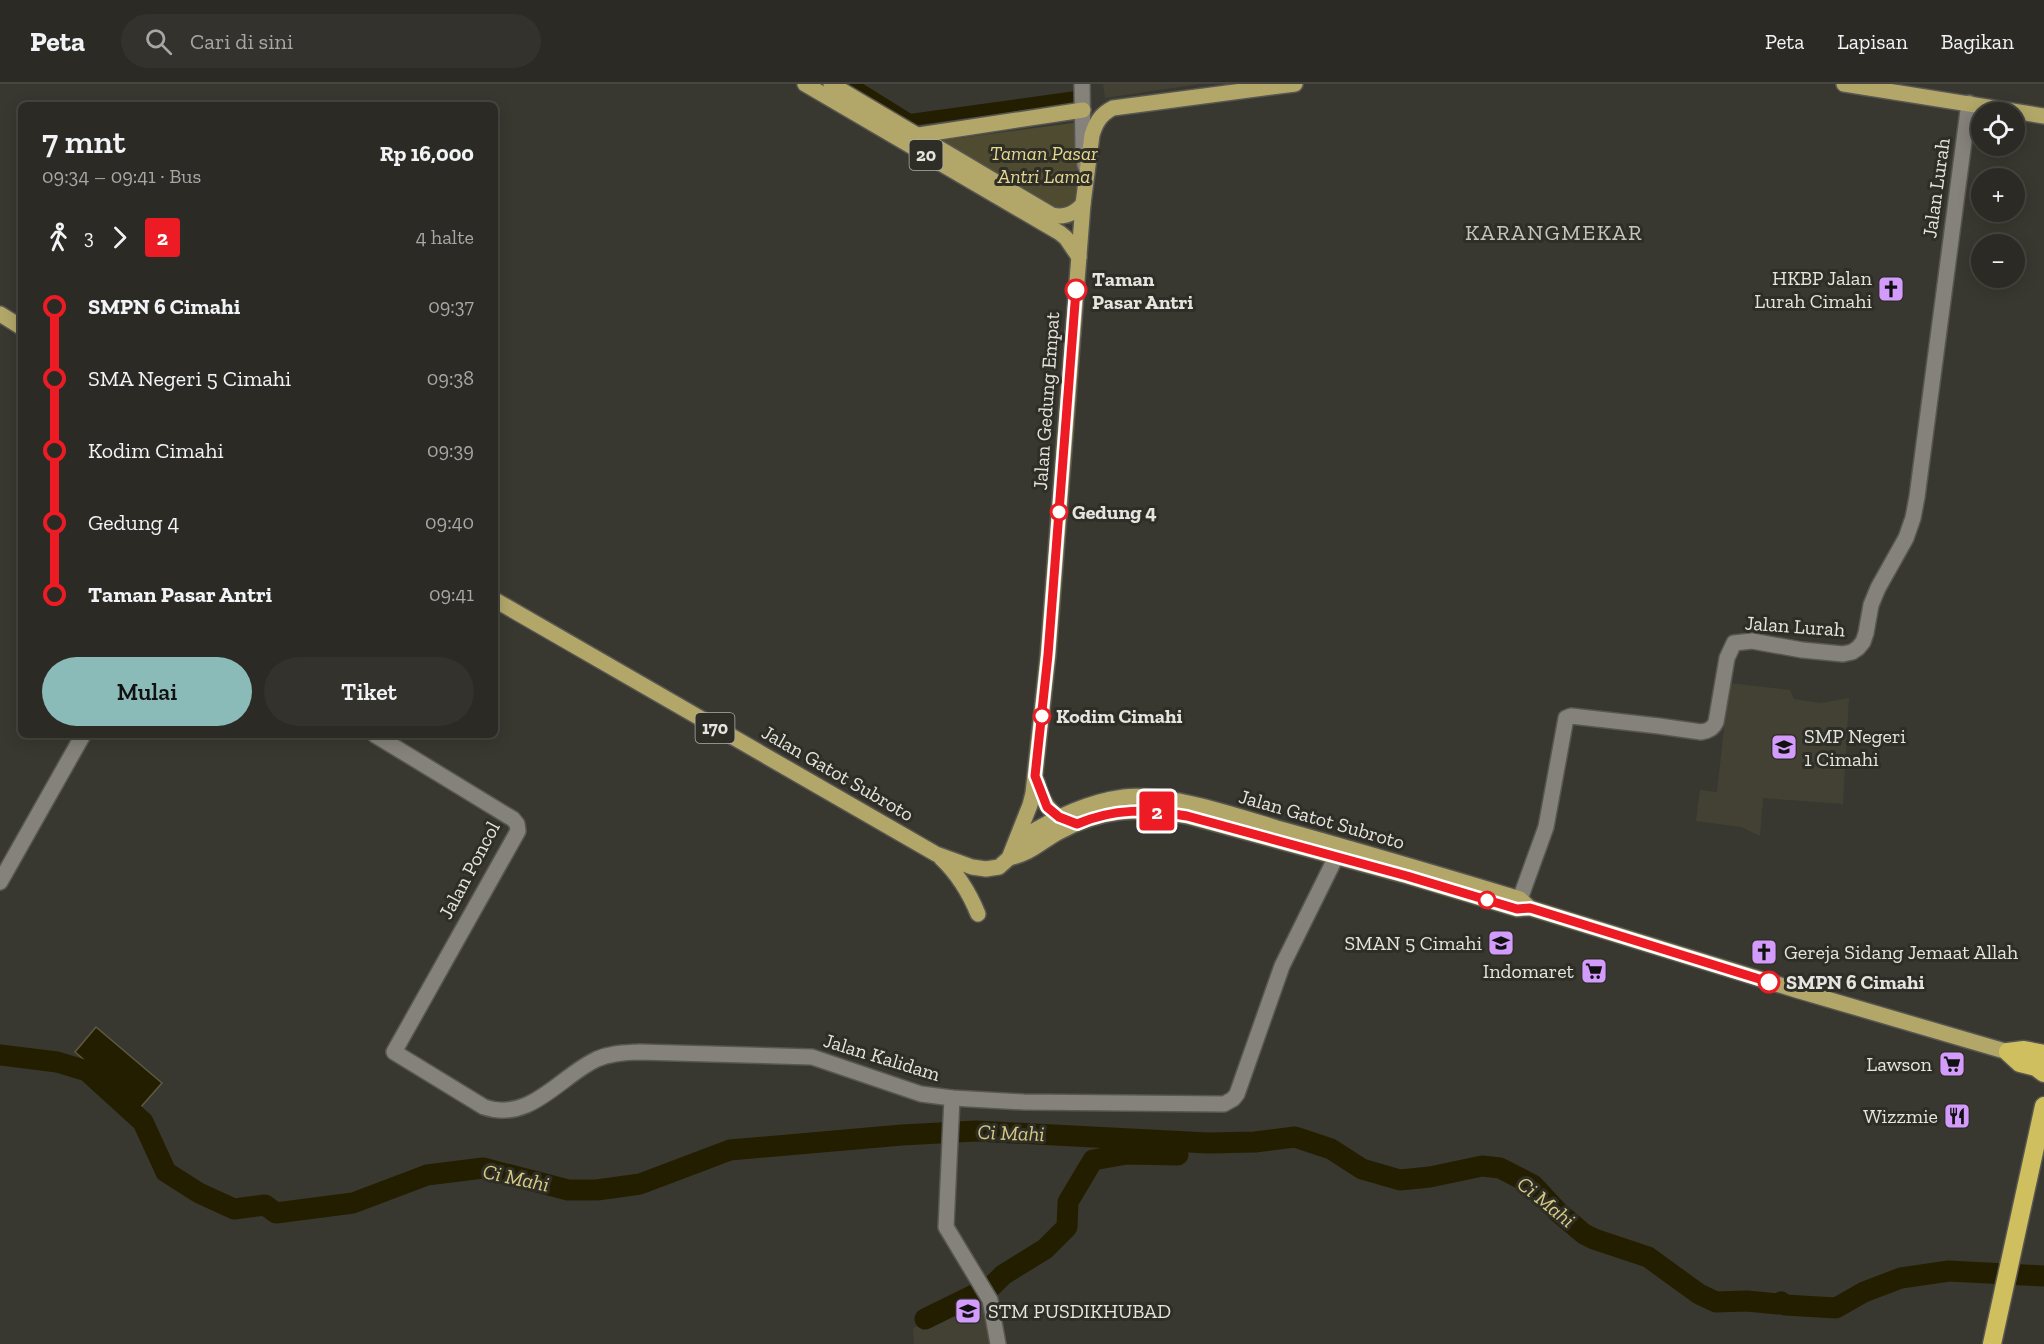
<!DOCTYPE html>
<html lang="id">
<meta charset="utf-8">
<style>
body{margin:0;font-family:"Zilla Slab",serif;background:#33322c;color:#f1f3f6;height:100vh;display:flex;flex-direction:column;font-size:22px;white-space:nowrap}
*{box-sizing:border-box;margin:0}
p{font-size:20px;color:#a6a7a6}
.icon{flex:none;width:33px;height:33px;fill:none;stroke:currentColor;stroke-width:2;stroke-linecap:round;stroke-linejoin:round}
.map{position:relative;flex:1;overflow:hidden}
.sheet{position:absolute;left:18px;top:18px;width:480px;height:636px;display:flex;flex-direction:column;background:#2b2a24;border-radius:9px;box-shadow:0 3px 15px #0003,0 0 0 2px #474641}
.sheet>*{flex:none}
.badge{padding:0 12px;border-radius:4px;font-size:21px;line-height:39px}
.fabs{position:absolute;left:1971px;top:18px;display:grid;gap:12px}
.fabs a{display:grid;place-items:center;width:54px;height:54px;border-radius:50%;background:#2b2a24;box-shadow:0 3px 15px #0003,0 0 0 2px #474641;font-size:30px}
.map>.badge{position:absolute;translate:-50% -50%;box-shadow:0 0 0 3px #fff}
.legs{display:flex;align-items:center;gap:9px;height:66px;padding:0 24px;font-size:20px}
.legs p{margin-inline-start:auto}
.headline{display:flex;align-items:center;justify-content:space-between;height:102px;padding:0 24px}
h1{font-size:33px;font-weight:600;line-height:45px}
.action{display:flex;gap:12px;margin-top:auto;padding:12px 24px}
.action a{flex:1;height:69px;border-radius:36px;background:#8bbbb9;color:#111;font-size:24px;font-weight:600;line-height:69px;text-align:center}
.action a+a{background:#33322c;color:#f1f3f6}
ul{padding:0 24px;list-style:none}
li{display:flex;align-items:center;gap:21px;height:72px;font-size:22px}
li i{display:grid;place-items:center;width:9px;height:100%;margin:0 8px;background:currentColor}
li i::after{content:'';width:15px;height:15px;margin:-8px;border:4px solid;border-radius:50%;background:#2b2a24}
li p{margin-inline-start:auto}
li:first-child i{background:linear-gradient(#0000 50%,currentColor 0)}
li:last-child i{background:linear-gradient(currentColor 50%,#0000 0)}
header{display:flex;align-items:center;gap:36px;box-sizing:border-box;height:84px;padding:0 30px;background:#2b2a24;border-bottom:2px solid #474641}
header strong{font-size:28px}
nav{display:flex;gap:33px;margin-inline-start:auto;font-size:21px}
.search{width:420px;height:54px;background:#33322c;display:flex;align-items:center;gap:15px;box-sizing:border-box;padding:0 21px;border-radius:33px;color:#a6a7a6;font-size:22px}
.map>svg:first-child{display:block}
</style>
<header>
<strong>Peta</strong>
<div class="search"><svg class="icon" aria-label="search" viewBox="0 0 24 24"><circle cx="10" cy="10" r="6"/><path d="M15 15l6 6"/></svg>Cari di sini</div>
<nav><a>Peta</a><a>Lapisan</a><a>Bagikan</a></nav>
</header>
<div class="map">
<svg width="2044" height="1260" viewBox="0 0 2044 1260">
<rect width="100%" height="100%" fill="#393830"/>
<g fill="#434134">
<polygon points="1103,0 1200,0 1105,14"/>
<polygon points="1729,599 1790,606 1794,615 1821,619 1849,614 1843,720 1763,714 1760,752 1741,743 1696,737 1700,706 1717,708"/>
<polygon points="985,1209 993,1260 914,1260 913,1244"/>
</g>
<polygon fill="#4f4b30" points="1081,38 1083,64 1071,141 937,57"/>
<polygon fill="#241e00" stroke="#5e5943" stroke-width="1.5" points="96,943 162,999 140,1024 75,968"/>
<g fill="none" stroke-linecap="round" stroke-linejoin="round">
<polyline stroke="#241e00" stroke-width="12" points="852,0 910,36 1076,13"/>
<g stroke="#241e00" stroke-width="21">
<polyline points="0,971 57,978 87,987 143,1038 166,1088 199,1109 234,1125 265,1121 276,1129 353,1119 427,1091 483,1084 568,1106 597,1106 640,1100 730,1066 902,1051 976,1047 1208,1059 1255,1058 1295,1053 1331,1065 1362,1085 1400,1096 1430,1093 1482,1082 1500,1084 1533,1101 1558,1128 1584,1150 1594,1155 1648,1173 1699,1210 1716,1218 1747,1217 1778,1220 1781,1218 1785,1221 1836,1224 1864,1208 1901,1194 1949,1187 2044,1192"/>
<polyline points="925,1235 992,1202 1003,1191 1045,1165 1067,1143 1068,1118 1093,1076 1127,1070 1178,1071"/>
</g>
<defs>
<g id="secondary">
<polyline points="1082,0 1083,64 1085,81"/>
<path d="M375,651L513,735L517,740L518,747L394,968L484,1023C530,1039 560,992 597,975C611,969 624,969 639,968L812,973L921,1010L952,1014L1024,1018L1224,1020L1233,1015L1237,1010L1282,882L1336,773"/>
<polyline points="0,798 83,651"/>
<path d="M1520,815L1546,743L1566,634L1571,632L1659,642L1701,648C1708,647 1713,645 1716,638L1727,574L1734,559L1752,557L1802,566L1843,570L1852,568L1858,564L1863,558L1866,549L1871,521L1878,504L1906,454L1913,434L1917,413L1969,19"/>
<polyline points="952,1014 946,1143 990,1216 998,1260"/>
</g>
<g id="primary">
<polyline points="805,0 1060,149 1066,154 1079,173"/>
<path d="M831,0L1052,131C1065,134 1074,130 1083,120"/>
<polyline points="1844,0 2044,32"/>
<polyline points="919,51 1083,26"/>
<polyline points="0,230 21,243"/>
<path d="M495,516L936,770L972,783L986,785L999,783L1009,774L1030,721L1033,709L1048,571L1083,120L1092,51C1096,38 1101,30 1113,24L1295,0"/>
<path d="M1037,698C1042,716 1048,729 1066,736"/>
<path d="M1016,758C1048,737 1085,718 1124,713C1169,708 1240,733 1284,746C1363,768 1441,791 1520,815L1530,824"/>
<path d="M941,774C958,790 969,808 978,830"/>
<path d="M1009,774C1031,769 1038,760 1057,749C1103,724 1138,724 1187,732L1407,792L1517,825L1530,824L1796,906L2008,968"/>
</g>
<g id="highway">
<polyline points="2008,968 2020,979 2036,983 2044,989"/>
<polyline points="2008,968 2024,966 2044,970"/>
<polyline points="1992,1260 2044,1022"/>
</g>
</defs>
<use href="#secondary" stroke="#575650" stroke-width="18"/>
<use href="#primary" stroke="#575650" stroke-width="18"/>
<use href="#highway" stroke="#575650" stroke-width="21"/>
<use href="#secondary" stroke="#84827a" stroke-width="15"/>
<use href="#primary" stroke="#b2a769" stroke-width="15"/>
<use href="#highway" stroke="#d0bf5e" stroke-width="18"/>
</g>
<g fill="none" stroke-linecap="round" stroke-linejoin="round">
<defs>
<path id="line-1" d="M1076,206L1048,571L1035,692L1047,723L1059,733L1077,740C1115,724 1147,725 1187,732L1407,792L1517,825L1530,824L1769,898"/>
</defs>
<use href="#line-1" stroke="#fff" stroke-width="14"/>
<use href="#line-1" stroke="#ed1c24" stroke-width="9"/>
</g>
<defs>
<symbol id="church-square" viewBox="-11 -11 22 22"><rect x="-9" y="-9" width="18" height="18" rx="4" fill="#d39cfc" stroke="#2f2e26"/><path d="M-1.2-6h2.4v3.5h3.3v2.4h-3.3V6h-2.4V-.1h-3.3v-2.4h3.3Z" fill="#111"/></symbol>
<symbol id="school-square" viewBox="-11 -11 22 22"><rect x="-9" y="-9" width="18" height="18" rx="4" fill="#d39cfc" stroke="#2f2e26"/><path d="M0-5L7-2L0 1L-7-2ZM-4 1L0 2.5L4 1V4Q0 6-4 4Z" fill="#111"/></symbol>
<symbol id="supermarket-square" viewBox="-11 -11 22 22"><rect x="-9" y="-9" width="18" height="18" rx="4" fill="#d39cfc" stroke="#2f2e26"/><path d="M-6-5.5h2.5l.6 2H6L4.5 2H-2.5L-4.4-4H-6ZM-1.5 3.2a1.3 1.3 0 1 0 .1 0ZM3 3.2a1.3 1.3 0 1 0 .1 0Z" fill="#111"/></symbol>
<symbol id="restaurant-square" viewBox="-11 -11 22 22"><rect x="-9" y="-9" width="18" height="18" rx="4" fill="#d39cfc" stroke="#2f2e26"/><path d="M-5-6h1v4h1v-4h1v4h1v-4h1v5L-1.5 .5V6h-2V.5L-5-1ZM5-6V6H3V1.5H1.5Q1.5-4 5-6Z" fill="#111"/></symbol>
</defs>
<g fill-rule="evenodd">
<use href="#church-square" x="1876" y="190" width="30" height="30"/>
<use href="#school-square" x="1769" y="648" width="30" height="30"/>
<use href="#school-square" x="1486" y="844" width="30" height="30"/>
<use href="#church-square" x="1749" y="853" width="30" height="30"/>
<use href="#supermarket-square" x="1579" y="872" width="30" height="30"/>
<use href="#supermarket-square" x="1937" y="965" width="30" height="30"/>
<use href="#restaurant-square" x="1942" y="1017" width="30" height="30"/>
<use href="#school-square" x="953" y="1212" width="30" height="30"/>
</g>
<g fill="#fff" stroke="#ed1c24" stroke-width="3">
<circle cx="1076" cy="206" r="10"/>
<circle cx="1059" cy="428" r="8"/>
<circle cx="1042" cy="632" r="8"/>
<circle cx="1487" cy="816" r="8"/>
<circle cx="1769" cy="898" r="10"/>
</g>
<g text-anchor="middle" stroke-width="6" stroke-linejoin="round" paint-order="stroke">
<g fill="#2f2e26" stroke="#aeada8" stroke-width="1.5">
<rect x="909.5" y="56" width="33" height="30" rx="4.5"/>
<rect x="695.5" y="629" width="39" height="30" rx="4.5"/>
</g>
<g font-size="18" font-weight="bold" fill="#e5e4e0">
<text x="926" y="77">20</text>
<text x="715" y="650">170</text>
</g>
<g font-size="20" font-style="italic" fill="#e5d991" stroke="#2f2e26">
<text x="1044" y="76">Taman Pasar<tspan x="1044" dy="23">Antri Lama</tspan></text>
</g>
<g font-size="20" fill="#e5e4e0" stroke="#2f2e26">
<text transform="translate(1936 104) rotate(-82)" y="7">Jalan Lurah</text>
<text transform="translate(1046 317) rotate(-86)" y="7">Jalan Gedung Empat</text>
<text transform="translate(1795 542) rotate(4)" y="7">Jalan Lurah</text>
<text transform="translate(838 689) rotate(30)" y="7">Jalan Gatot Subroto</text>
<text transform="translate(1322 735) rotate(16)" y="7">Jalan Gatot Subroto</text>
<text transform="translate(469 786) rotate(-62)" y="7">Jalan Poncol</text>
<text transform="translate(882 973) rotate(17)" y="7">Jalan Kalidam</text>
</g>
<g font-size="20" fill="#e5e4e0" stroke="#2f2e26" text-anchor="end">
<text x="1872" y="201">HKBP Jalan<tspan x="1872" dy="23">Lurah Cimahi</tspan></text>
<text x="1804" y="659" text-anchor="start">SMP Negeri<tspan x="1804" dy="23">1 Cimahi</tspan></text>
<text x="1482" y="866">SMAN 5 Cimahi</text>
<text x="1784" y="875" text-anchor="start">Gereja Sidang Jemaat Allah</text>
<text x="1574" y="894">Indomaret</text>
<text x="1932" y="987">Lawson</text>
<text x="1938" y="1039">Wizzmie</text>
<text x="988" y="1234" text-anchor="start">STM PUSDIKHUBAD</text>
</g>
<g font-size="20" font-weight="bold" fill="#e5e4e0" stroke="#2f2e26" text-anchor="start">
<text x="1092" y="202">Taman<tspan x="1092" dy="23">Pasar Antri</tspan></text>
<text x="1072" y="435">Gedung 4</text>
<text x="1056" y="639">Kodim Cimahi</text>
<text x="1786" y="905">SMPN 6 Cimahi</text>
</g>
<g font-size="21" font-style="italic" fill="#d6ca82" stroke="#2f2e26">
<text transform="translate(1011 1049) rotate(2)" y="7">Ci Mahi</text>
<text transform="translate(516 1094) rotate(12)" y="7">Ci Mahi</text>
<text transform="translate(1546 1118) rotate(39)" y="7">Ci Mahi</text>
</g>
<g font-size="22" letter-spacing="1.5" fill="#c6c4bb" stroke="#2f2e26">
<text x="1554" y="156">KARANGMEKAR</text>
</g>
</g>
</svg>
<div class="fabs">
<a><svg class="icon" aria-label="locate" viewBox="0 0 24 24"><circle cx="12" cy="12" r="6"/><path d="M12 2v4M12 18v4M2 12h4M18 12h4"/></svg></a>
<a>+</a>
<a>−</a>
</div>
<b class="badge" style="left:1157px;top:727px;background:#ed1c24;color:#fff">2</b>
<section class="sheet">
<div class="headline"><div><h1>7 mnt</h1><p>09:34 – 09:41 · Bus</p></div><b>Rp 16,000</b></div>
<div class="legs"><svg class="icon" aria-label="walk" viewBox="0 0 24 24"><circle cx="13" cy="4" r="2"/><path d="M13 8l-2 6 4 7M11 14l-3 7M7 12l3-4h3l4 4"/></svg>3<svg class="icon" aria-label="forward" viewBox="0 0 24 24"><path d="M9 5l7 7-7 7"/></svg><b class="badge" style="background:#ed1c24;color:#fff">2</b><p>4 halte</p></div>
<ul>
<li><i style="color:#ed1c24"></i><b>SMPN 6 Cimahi</b><p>09:37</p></li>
<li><i style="color:#ed1c24"></i><span>SMA Negeri 5 Cimahi</span><p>09:38</p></li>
<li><i style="color:#ed1c24"></i><span>Kodim Cimahi</span><p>09:39</p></li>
<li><i style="color:#ed1c24"></i><span>Gedung 4</span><p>09:40</p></li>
<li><i style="color:#ed1c24"></i><b>Taman Pasar Antri</b><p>09:41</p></li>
</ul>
<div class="action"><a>Mulai</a><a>Tiket</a></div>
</section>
</div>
